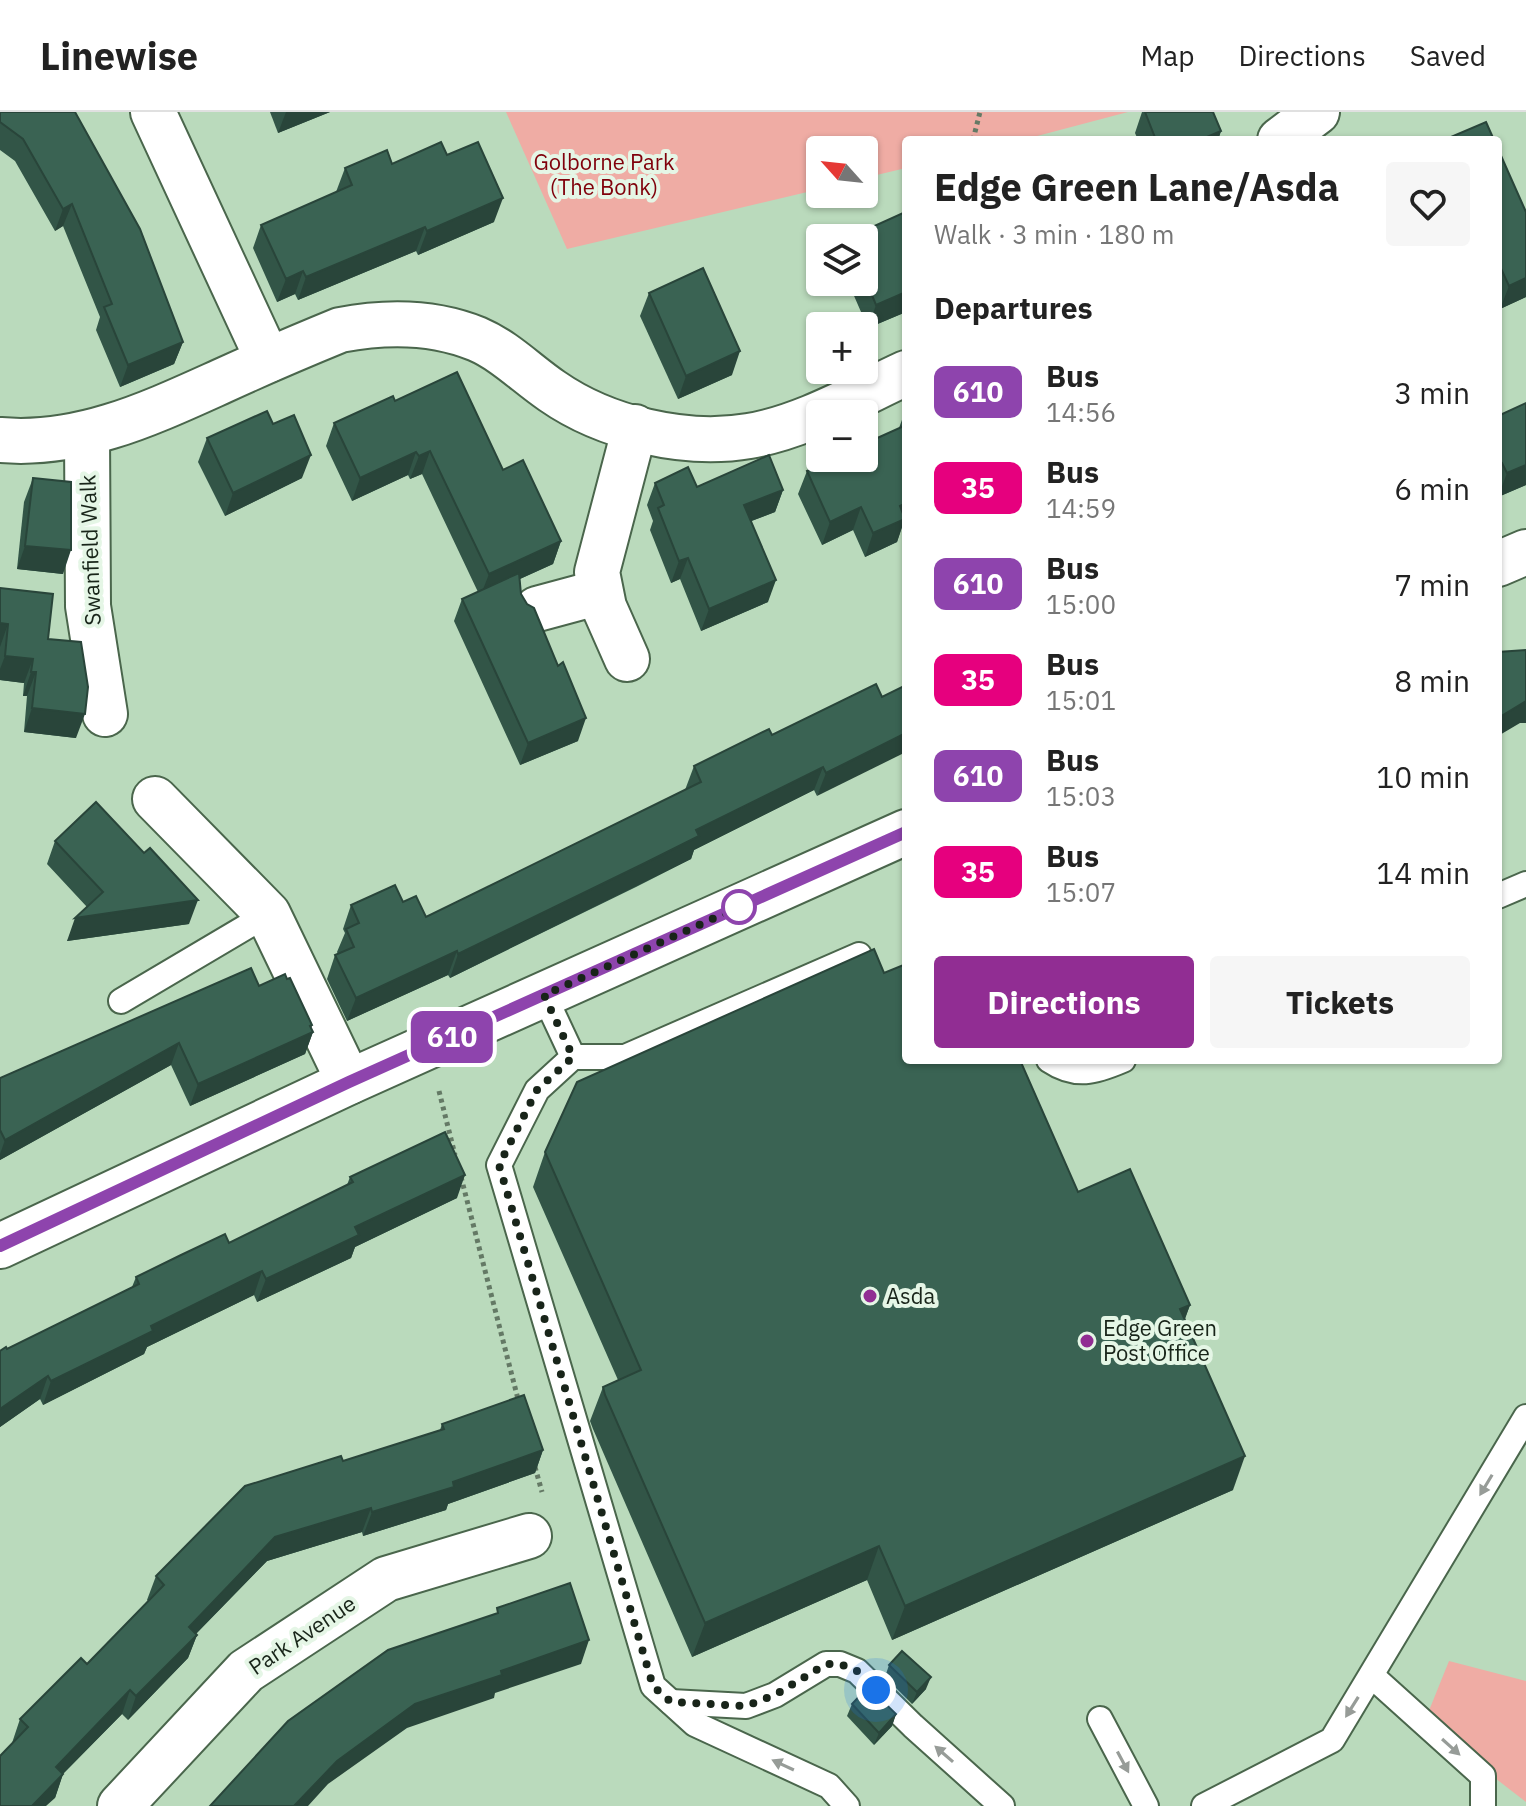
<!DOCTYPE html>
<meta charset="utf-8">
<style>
body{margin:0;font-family:"IBM Plex Sans",sans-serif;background:#f6f6f6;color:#222;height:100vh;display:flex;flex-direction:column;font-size:30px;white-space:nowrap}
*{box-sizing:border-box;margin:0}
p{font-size:26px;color:#767676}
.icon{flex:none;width:44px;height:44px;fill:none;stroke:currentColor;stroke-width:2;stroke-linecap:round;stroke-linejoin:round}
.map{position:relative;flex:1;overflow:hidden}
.side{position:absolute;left:902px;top:24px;width:600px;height:928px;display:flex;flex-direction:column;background:#fff;border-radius:8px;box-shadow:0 2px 6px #0004}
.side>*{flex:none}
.badge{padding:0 16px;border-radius:12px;font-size:28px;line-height:52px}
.needle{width:52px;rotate:297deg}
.tools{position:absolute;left:806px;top:24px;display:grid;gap:16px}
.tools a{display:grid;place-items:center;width:72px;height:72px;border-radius:8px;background:#fff;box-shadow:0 2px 6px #0004;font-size:40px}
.you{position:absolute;width:40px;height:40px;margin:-20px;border:6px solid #fff;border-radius:50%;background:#1a73e8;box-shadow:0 0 0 12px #1a73e833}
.map>.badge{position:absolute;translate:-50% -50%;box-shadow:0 0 0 4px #fff}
h2{padding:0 32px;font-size:30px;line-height:72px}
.round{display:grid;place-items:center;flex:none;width:84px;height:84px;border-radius:8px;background:#f6f6f6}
.headline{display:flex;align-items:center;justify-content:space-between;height:136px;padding:0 32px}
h1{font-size:38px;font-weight:700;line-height:60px}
.primary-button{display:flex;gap:16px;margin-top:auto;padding:16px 32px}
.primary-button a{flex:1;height:92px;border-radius:8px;background:#912d93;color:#fff;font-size:32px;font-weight:700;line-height:92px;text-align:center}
.primary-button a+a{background:#f6f6f6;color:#222}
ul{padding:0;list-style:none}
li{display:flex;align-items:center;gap:24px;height:96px;padding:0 32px}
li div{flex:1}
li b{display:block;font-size:30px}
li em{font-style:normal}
li .badge{min-width:88px;font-weight:700;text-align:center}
header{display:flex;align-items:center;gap:48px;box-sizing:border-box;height:112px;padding:0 40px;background:#fff;border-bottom:2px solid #e0e0e0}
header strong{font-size:38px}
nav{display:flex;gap:44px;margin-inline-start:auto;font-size:28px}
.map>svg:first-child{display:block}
</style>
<header>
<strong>Linewise</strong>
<nav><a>Map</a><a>Directions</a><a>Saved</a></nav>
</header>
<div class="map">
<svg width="1526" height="1694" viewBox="0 0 1526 1694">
<rect width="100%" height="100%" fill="#badabc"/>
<g fill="#efaca4">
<polygon points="506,0 1128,0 1022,28 906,28 906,56 864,66 864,38 820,38 820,77 567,137"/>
<polygon points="1449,1549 1526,1569 1526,1690 1424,1611"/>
</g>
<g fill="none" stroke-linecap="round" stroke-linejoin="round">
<defs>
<g id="service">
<polyline points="1498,784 1526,772"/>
<polyline points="544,883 573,945 537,978 499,1053 653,1574 695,1612 829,1674 847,1694"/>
<polyline points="121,889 268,802"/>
<polyline points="573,945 625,945 859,843"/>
<path d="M1049,948C1076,966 1095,960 1123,948"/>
<polyline points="1372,1564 1483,1664 1483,1694"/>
<polyline points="671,1590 746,1594 775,1583 826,1552 840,1552 857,1559 913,1614 1002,1694"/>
<polyline points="1100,1607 1146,1694"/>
<polyline points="1204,1694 1332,1628 1526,1305"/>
</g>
<g id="minor">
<polyline points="153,0 268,248"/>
<polyline points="1280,28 1317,0"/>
<polyline points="87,322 88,494 105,602"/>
<path d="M0,328C80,335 151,301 222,269C261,251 301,234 340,218C387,209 433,209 477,227C505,239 527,262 552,279C605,316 685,335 749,324C803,315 856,284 906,261"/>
<polyline points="537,497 600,480"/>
<polyline points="627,547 604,495 597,460 635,315"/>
<polyline points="155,687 268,802 349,970"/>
<polyline points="120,1694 246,1559 386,1467 529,1424"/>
</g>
<g id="tertiary">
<polyline points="1498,452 1526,440"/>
<polyline points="0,1134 349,970 906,720"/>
</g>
</defs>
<use href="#service" stroke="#4a664c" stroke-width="28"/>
<use href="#minor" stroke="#4a664c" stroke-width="48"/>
<use href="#tertiary" stroke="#4a664c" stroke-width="48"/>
<g stroke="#647965" stroke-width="5" stroke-dasharray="4 4" stroke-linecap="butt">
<polyline points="973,28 980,0"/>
<polyline points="439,979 455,1043"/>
<polyline points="461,1065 519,1291"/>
<polyline points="535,1355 542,1380"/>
</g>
<use href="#service" stroke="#fff" stroke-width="24"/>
<use href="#minor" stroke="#fff" stroke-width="44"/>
<use href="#tertiary" stroke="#fff" stroke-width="44"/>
</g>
<g fill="#325547">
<polygon points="0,0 75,0 183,230 174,252 120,275 96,218 100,205 63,114 55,119 15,49 0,38"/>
<polygon points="270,0 330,0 278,21"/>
<polygon points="1142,0 1213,0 1221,19 1218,28 1138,28 1135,21"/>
<polygon points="1498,37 1526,100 1526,185 1500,197 1498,192"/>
<polygon points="447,43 494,110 418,143 416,139 298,188 295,182 277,190 253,136 261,113 336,80 345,56 392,52"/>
<polygon points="906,107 906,200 868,216 848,170 864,170 864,126"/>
<polygon points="649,181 732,263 678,287 640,204"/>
<polygon points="395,289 503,358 561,429 553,452 520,467 521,482 578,629 520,653 454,509 462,487 478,480 422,362 410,367 408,363 352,389 326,334 334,311"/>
<polygon points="906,303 906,411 903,412 897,430 865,445 853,418 822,433 798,382 807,359 899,316 903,305"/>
<polygon points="1498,304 1526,373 1498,385"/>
<polygon points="207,326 302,366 225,404 198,350"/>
<polygon points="33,366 63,462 17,457 24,390"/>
<polygon points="655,371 697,375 783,378 775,400 751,409 768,490 701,519 680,467 671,471 650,418 653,409 647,393"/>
<polygon points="0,476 48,527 76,626 24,620 27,584 23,584 24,571 0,568"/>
<polygon points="876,572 817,684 814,678 694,738 691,747 636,775 450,866 448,863 347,909 327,867 335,843 338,842 337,840 345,821 343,817 351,793 403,790 426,805 685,678 694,654 772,623"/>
<polygon points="55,729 189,812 67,829 87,795 47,752"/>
<polygon points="884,861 1078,1080 1190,1193 1185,1207 1233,1378 892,1528 867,1468 692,1545 593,1317 590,1309 603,1275 618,1268 533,1075 545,1040"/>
<polygon points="259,874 312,913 311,916 313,920 305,942 190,994 171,953 0,1048 0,966"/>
<polygon points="350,1065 457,1086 355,1135 351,1146 257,1190 254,1183 147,1235 144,1242 43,1293 40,1287 0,1315 0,1239 7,1237 132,1175 136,1165 229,1131 347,1073"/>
<polygon points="442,1312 543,1338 535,1361 448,1392 446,1398 363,1424 362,1420 267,1449 196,1522 197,1523 188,1546 128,1608 122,1602 63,1662 55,1686 12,1631 20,1607 87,1552 148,1489 147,1488 156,1464 343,1349 440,1318"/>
<polygon points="889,1553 926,1577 912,1592 885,1565"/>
<polygon points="852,1592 896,1602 892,1614 874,1633 847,1604"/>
</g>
<g fill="#29453a">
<polygon points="286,0 330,0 278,21"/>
<polygon points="1221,19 1218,28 1200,28"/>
<polygon points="503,86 494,110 418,143 427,119"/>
<polygon points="72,92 63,114 55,119 63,97"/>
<polygon points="425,115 416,139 298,188 306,165"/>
<polygon points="303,159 295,182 277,190 286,167"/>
<polygon points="1526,166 1526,185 1500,197 1509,174"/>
<polygon points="906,180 906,200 868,216 876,193"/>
<polygon points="183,230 174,252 120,275 128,253"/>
<polygon points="740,239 732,263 678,287 686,264"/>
<polygon points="430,339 422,362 410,367 419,344"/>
<polygon points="416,340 408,363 352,389 360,366"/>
<polygon points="311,343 302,366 225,404 233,381"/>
<polygon points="1526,353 1526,373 1498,385 1507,361"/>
<polygon points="783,378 775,400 736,415 744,393"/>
<polygon points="906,391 906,411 903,412 897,430 865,445 873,421 900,394"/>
<polygon points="861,395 853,418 822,433 830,410"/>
<polygon points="561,429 553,452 480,485 489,462"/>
<polygon points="25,434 71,438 63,462 17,457"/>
<polygon points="688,446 680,467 671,471 679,449"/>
<polygon points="776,468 768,490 701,519 709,497"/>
<polygon points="0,511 8,512 0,535"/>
<polygon points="5,544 33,547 24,571 0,568 0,557"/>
<polygon points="31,560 36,560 27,584 23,584"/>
<polygon points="1526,589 1526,611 1520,611 1498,624 1498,606"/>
<polygon points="32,596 85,602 76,626 24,620"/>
<polygon points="586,606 578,629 520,653 528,631"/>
<polygon points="906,621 906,640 817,684 826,661"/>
<polygon points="823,655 814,678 694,738 691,747 450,866 458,842 696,718"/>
<polygon points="198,788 189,812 67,829 75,806"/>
<polygon points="457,839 448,863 347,909 356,886"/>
<polygon points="312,913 309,922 313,920 305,942 190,994 198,972"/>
<polygon points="179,931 171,953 0,1048 0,1042 5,1028"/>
<polygon points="465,1063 457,1086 355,1135 351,1146 257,1190 266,1167 355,1115"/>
<polygon points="262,1159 254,1183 147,1235 144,1242 43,1293 51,1269 151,1214"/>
<polygon points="1190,1193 1177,1227 1180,1197"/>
<polygon points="48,1264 40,1287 0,1315 0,1297"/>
<polygon points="543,1338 535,1361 448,1392 446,1398 363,1424 372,1400"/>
<polygon points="1245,1344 1233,1378 892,1528 905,1494"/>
<polygon points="371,1396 362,1420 267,1449 180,1538 189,1515 275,1425"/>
<polygon points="879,1434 867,1468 692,1545 705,1511"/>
<polygon points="197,1523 188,1546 128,1608 136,1584"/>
<polygon points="589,1528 581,1552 495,1581 494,1586 407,1616 328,1672 308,1694 294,1694 337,1649 415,1592 501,1559"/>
<polygon points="931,1565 926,1577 912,1592 917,1580"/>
<polygon points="130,1578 122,1602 48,1677 63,1662 55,1686 46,1694 32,1694 56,1655"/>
<polygon points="896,1602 892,1614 874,1633 879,1621"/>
</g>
<g fill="#3a6353" stroke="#29453a" stroke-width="2">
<polygon points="0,0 75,0 140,117 183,230 128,253 104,195 112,192 72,92 63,97 23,27 0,10"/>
<polygon points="1145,0 1213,0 1221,19 1200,28 1156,28"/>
<polygon points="1486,10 1494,28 1444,28"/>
<polygon points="441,30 447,43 478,30 503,86 427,119 425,115 306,165 303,159 286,167 261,113 352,73 345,56 387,38 392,52"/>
<polygon points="1498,37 1526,100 1526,166 1509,174 1498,150"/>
<polygon points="903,101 906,107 906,180 876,193 864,164 864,126 848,126"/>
<polygon points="703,156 740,239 686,264 649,181"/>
<polygon points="457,260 503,358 523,348 561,429 489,462 430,339 419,344 416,340 360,366 334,311 393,284 395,289"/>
<polygon points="1526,291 1526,353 1507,361 1502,351 1498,353 1498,304"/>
<polygon points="267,299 273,312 294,303 311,343 233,381 207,326"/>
<polygon points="906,313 906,391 900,394 905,407 873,421 861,395 830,410 807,359 835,346 864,346 864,332"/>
<polygon points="769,343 783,378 744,393 776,468 709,497 688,446 679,449 658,396 664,393 655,371 688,355 697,375"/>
<polygon points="33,366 71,370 71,438 25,434"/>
<polygon points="519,461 521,482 527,492 534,496 558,554 563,550 586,606 528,631 462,487"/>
<polygon points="0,476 53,482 48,527 81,530 88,575 85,602 32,596 36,560 31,560 33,547 5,544 8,512 0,511"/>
<polygon points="1526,538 1526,589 1498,606 1498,540"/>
<polygon points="876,572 882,585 906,573 906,621 826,661 823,655 696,718 699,724 645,751 458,842 457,839 356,886 335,843 354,835 346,817 359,811 351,793 395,773 403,790 416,784 426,805 701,670 694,654 769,617 772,623"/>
<polygon points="96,690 144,741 150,736 198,788 75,806 103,780 55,729"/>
<polygon points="874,837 884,861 906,852 906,948 1020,948 1078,1080 1130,1057 1190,1193 1180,1197 1245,1344 905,1494 879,1434 705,1511 605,1283 603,1275 641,1258 545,1040 577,970"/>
<polygon points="251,856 259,874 285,862 287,867 290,866 312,913 310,914 313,920 198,972 179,931 5,1028 0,1018 0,966"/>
<polygon points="445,1020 465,1063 355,1115 359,1123 266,1167 262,1159 151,1214 153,1219 51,1269 48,1264 0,1297 0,1239 6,1235 7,1237 139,1172 136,1165 181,1143 225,1122 229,1131 353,1070 350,1065"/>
<polygon points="524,1283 543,1338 453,1370 454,1375 372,1400 371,1396 275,1425 189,1515 197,1523 136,1584 130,1578 56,1655 63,1662 32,1694 0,1694 0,1644 28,1615 20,1607 81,1546 87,1552 164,1473 156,1464 245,1374 341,1344 343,1349 444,1317 442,1312"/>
<polygon points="570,1471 589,1528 501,1559 502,1563 415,1592 337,1649 294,1694 210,1694 288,1609 388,1538 498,1501 497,1496"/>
<polygon points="902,1539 931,1565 917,1580 889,1553"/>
<polygon points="868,1575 896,1602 879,1621 852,1592"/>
</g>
<defs><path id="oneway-solid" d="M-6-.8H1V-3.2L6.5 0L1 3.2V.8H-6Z" transform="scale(2)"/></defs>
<g fill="#979c98">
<use href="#oneway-solid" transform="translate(1486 1373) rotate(121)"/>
<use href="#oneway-solid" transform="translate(1352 1595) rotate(122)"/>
<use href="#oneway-solid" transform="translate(1451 1635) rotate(42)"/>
<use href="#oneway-solid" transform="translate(944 1642) rotate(-139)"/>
<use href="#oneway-solid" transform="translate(1123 1650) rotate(62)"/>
<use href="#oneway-solid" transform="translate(783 1653) rotate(-155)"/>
</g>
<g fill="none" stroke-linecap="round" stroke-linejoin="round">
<defs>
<polyline id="line" points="0,1134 349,970 906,720"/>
</defs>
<use href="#line" stroke="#fff" stroke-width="18"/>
<use href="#line" stroke="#8e44ad" stroke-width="12"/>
<polyline stroke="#182419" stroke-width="8" stroke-dasharray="0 14.4" points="739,795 544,883 573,945 537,978 499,1053 653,1574 671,1590 746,1594 775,1583 826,1552 840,1552 857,1559 876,1578"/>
</g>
<circle fill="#fff" stroke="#8e44ad" stroke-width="4" cx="739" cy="795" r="16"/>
<g fill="#912d93" stroke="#e5f6e6" stroke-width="3">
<circle cx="870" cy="1184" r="8"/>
<circle cx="1087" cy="1229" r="8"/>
</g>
<g text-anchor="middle" stroke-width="8" stroke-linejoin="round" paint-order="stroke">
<g font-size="22" fill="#80010b" stroke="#e5f6e6">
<text x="604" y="58">Golborne Park<tspan x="604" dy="25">(The Bonk)</tspan></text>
</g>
<g font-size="22" fill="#182419" stroke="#e5f6e6">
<text transform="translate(90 438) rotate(-92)" y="8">Swanfield Walk</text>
<text transform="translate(302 1523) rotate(-34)" y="8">Park Avenue</text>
</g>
<g font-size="22" fill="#182419" stroke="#e5f6e6" text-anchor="start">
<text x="886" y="1192">Asda</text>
<text x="1103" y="1224">Edge Green<tspan x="1103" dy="25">Post Office</tspan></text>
</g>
</g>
</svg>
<div class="tools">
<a><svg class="needle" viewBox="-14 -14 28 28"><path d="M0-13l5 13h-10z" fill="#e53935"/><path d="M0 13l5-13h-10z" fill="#767676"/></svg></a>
<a><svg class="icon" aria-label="layers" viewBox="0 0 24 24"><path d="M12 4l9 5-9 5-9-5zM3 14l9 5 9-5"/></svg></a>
<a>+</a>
<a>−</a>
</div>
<div class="you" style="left:876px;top:1578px"></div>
<b class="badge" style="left:452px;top:925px;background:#8e44ad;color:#fff">610</b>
<section class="side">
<div class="headline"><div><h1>Edge Green Lane/Asda</h1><p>Walk · 3 min · 180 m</p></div><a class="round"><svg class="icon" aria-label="heart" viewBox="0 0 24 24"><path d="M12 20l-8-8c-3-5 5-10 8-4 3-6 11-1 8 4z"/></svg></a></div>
<h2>Departures</h2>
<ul>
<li><span class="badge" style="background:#8e44ad;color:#fff">610</span><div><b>Bus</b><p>14:56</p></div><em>3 min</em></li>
<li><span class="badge" style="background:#e6007e;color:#fff">35</span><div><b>Bus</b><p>14:59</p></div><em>6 min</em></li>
<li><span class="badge" style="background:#8e44ad;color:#fff">610</span><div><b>Bus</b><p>15:00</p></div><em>7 min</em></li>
<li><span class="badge" style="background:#e6007e;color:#fff">35</span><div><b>Bus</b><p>15:01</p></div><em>8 min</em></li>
<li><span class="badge" style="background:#8e44ad;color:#fff">610</span><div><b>Bus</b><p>15:03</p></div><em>10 min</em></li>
<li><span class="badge" style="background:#e6007e;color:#fff">35</span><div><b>Bus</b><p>15:07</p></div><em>14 min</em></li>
</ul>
<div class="primary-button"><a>Directions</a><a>Tickets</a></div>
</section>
</div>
